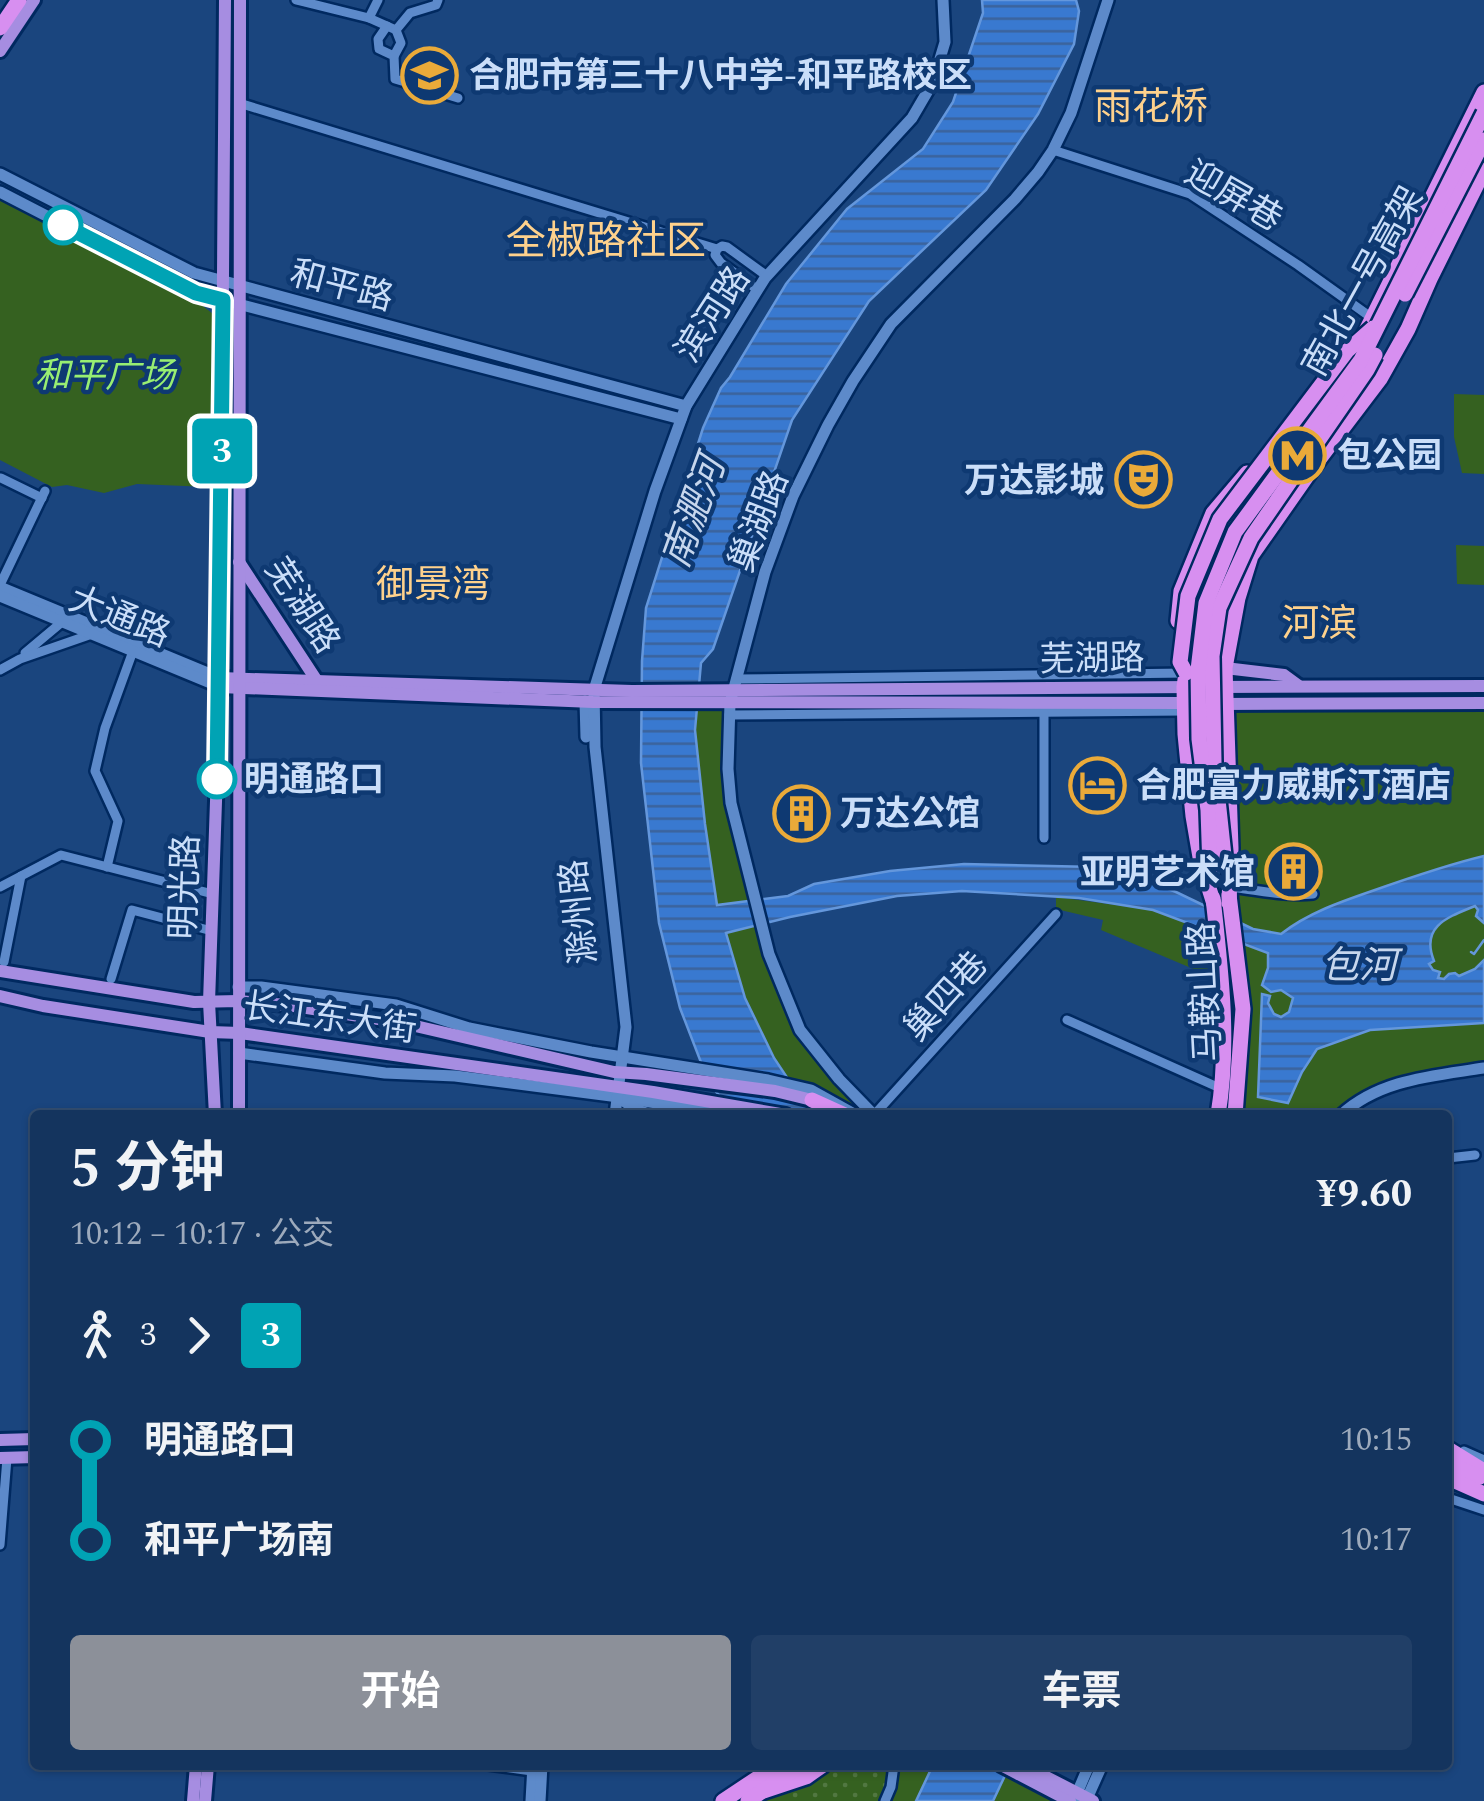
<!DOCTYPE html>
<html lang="zh">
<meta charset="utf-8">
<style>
body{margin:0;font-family:Spectral,"Noto Sans SC",serif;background:#213f67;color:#f1f3f6;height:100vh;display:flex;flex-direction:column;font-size:38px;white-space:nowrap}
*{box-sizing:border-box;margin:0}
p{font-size:32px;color:#9daabc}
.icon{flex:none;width:55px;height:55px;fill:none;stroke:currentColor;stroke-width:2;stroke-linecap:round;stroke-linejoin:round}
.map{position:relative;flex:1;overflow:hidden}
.sheet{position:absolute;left:30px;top:1110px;width:1422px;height:660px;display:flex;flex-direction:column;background:#14345e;border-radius:10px;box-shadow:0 2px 8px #0004,0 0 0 2px #334f73}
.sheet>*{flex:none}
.badge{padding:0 20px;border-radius:8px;font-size:35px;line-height:65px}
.map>.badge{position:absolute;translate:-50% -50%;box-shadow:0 0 0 5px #fff}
.legs{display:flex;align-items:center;gap:15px;height:110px;padding:0 40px;font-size:32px}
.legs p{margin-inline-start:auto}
.headline{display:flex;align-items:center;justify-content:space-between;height:170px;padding:0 40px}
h1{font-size:55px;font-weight:700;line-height:75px}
.action{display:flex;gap:20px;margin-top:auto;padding:20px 40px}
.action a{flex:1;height:115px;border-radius:10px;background:#8c9099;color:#fff;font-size:40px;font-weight:700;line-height:115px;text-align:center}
.action a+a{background:#213f67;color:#f1f3f6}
ul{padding:0 40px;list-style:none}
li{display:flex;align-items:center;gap:35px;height:100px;font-size:38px}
li i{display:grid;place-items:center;width:15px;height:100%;margin:0 12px;background:currentColor}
li i::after{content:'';width:25px;height:25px;margin:-12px;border:8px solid;border-radius:50%;background:#14345e}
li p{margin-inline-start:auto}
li:first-child i{background:linear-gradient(#0000 50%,currentColor 0)}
li:last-child i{background:linear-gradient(currentColor 50%,#0000 0)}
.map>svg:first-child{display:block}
</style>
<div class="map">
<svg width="1484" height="1801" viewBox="0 0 1484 1801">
<defs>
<pattern id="grass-dots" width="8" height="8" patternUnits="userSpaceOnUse" patternTransform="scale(2.5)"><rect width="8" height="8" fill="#356120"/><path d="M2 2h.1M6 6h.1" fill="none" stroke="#517741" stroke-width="1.8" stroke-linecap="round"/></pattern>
<pattern id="water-rules" width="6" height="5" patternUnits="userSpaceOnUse" patternTransform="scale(2.5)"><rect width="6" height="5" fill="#3979d0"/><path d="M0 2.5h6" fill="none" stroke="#3b639b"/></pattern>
</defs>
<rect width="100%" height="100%" fill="#1a457e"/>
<polygon fill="url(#grass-dots)" points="823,1765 894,1765 885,1801 749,1801"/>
<g fill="#356120">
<polygon points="0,200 198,302 213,314 209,487 137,484 104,493 67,485 52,487 0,460"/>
<polygon points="1454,394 1484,395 1484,474 1462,473 1454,437"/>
<polygon points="1456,545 1484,546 1484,585 1457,584"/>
<polygon points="697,703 730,703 728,769 749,878 769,922 769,954 793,1017 874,1115 856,1115 791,1085 774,1058 745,998 717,906 705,824 695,730"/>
<polygon points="1484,703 1484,1068 1359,1095 1339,1115 1235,1115 1243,1009 1229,903 1226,705"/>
<polygon points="1056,897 1153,910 1217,933 1222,981 1101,930 1103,920 1056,909"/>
<polygon points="894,1765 1003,1765 1070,1801 885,1801"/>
</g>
<g fill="url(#water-rules)" stroke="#6497dc" stroke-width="2.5">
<path d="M982,0H1076L1079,11L1074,44L1038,114L986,190L869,301L792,420L713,649L701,663L695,730L705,824L717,905L788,896L814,884L890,871L964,864L1096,867L1125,872L1176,892L1253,929L1281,934C1308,913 1340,902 1372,891C1409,878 1446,865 1484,856V923L1476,916L1478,910L1475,906C1448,917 1420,926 1434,961L1429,964L1433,970L1440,972L1438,978L1444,979L1449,974L1455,973L1459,976L1475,969L1484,960V1023L1370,1030L1317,1049L1302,1072L1288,1103L1258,1097L1262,994L1270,996L1268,1003L1274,1014L1281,1017L1289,1012L1293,998L1281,990L1271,992L1262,985L1268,968V953L1153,910L1079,898L962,891L897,896L790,917L726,933L745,998L774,1058L812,1115H735L709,1083L680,1008L659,923L641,763L642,661L646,608L703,428L721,388L730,377L786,284L847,209L923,149L953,102L983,13Z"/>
<polygon points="933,1765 1010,1765 993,1801 916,1801"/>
</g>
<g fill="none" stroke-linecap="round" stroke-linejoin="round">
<polyline stroke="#6497dc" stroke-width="2.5" points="1471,952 1474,954 1484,940"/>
<defs>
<g id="street">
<polyline points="296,0 369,18 396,30 410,13 436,5 438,0"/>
<polyline points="369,18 378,0"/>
<polyline points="387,26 378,39 379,49 394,56 395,79 458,98"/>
<polyline points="394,56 401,43 396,30"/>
<polyline points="239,103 717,249"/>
<polyline points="1053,150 1190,194 1298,265 1372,318"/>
<polyline points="758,290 721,263 715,255 717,249 722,246 727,247 767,276"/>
<polyline points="1,478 42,498"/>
<polyline points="0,585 45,491"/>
<polyline points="25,653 62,622"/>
<polyline points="0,670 20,659 92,634"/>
<polyline points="736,679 1186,673"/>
<polyline points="729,715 1184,711"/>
<polyline points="1044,838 1044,713"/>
<polyline points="107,867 118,821 95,771 105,728 133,651"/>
<polyline points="0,887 61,855 213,894"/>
<path d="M1230,887C1258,890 1286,897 1313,894"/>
<polyline points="4,962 21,876"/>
<polyline points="111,979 132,910 212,931"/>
<polyline points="1067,1020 1222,1089"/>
<polyline points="874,1115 1056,914"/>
<polyline points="1448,1158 1475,1155"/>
<polyline points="1464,1451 1484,1460"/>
<polyline points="1448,1498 1484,1510"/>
<polyline points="0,1545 7,1458"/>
<polyline points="488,1765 532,1771"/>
<polyline points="885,1801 891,1787 894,1765"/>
</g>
<g id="secondary">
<polyline points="0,174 194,273 686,406"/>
<polyline points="0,192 196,293 681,419"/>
<polyline points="0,587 220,678"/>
<polyline points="0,596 220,687"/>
<polyline points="585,701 586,737"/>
<polyline points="238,987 261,987 396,1005 469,1028 591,1052 768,1080 811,1090 856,1115"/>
<polyline points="239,1053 385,1073 455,1076 611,1096 735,1115"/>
<polyline points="622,1100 636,1109 651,1115"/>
<polyline points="615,1115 626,1027 595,747 594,690 655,491 686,406 765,278 912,118 933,82 945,42 943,0"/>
<polyline points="874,1115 839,1079 800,1030 769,954 731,803 728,769 730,703 765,572 793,496 828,425 853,381 891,324 1015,199 1038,172 1053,150 1071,113 1108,0"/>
<path d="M1341,1115C1380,1079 1434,1076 1484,1068"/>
<polyline points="1075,1798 1089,1765"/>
<polyline points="531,1801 533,1765"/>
<polyline points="540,1801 542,1765"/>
<polyline points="1086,1801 1102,1765"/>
</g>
<g id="primary">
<polyline points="0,51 34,0"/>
<polyline points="239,562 317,681"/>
<polyline points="1225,668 1284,675 1299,686"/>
<polyline points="220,678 632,691 1192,687"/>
<polyline points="220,687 593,702 1192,703"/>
<polyline points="1217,687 1484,686"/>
<polyline points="1217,704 1484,703"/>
<polyline points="0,971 194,1002 238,1001 287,1005 398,1022 614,1072 646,1074 775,1091 812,1100"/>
<polyline points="0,996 43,1006 210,1032 240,1033 653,1092 786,1115"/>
<polyline points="215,1115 209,1002 220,687 225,0"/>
<polyline points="239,1115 240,0"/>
<polyline points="0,1440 35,1439"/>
<polyline points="0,1458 35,1457"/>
<polyline points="1001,1765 1070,1801"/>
<polyline points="1023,1765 1093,1801"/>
<polyline points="193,1801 196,1765"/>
<polyline points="205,1801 208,1765"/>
</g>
<g id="highway">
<polyline points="0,28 19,0"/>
<polyline points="1299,424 1354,355 1484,92"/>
<polyline points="1178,621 1181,591 1213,513 1247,473"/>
<polyline points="1229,895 1243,1009 1235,1115"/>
<path d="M1213,898C1221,970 1230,1043 1218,1115"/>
<polyline points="1229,903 1231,848 1225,668 1238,598 1251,556 1314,466 1380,379 1408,329 1430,279 1484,170"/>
<polyline points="1214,904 1201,863 1193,816 1185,734 1184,687 1197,591 1226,525 1250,491"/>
<polyline points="812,1100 845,1115"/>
<polyline points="1448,1449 1484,1471"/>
<polyline points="1448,1463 1480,1477"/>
<polyline points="1448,1478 1484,1494"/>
<polyline points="764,1791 806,1777 823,1765"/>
<polyline points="723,1801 777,1765"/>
<polyline points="748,1801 801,1765"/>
</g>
</defs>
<use href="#street" stroke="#002960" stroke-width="14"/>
<use href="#secondary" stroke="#002960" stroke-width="16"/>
<use href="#primary" stroke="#002960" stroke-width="18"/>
<use href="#highway" stroke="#002960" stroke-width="20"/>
<use href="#street" stroke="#5d8aca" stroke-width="9"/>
<use href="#secondary" stroke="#5d8aca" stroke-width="11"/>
<use href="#primary" stroke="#a68de1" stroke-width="12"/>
<use href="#highway" stroke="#d78ff0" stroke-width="15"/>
<defs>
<g id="highway-bridge">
<polyline points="1405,294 1484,140"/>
<polyline points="1186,673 1180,662 1188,596 1220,519 1347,351 1373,328"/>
<polyline points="1225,865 1214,762 1212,656 1219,608 1251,538 1367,370 1375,355"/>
<polyline points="1210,869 1208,810 1199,739 1198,670 1206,603 1235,532 1361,360 1484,113"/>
</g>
</defs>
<use href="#highway-bridge" stroke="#002960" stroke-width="20" stroke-linecap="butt"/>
<use href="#highway-bridge" stroke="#d78ff0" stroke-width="15"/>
</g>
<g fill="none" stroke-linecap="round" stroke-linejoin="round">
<defs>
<polyline id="line-1" points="63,225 196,293 223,300 217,779"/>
</defs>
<use href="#line-1" stroke="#fff" stroke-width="22"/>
<use href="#line-1" stroke="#00a3b4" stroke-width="15"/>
</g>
<defs>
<symbol id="school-ring" viewBox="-11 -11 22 22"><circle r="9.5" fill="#0e3972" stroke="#eaaa39" stroke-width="1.5"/><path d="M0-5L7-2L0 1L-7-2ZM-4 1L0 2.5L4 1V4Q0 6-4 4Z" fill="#eaaa39"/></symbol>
<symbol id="metro-ring" viewBox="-11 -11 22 22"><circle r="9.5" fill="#0e3972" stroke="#eaaa39" stroke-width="1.5"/><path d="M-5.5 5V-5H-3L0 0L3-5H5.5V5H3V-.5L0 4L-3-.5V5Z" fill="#eaaa39"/></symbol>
<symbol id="theatre-ring" viewBox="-11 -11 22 22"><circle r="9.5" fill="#0e3972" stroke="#eaaa39" stroke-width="1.5"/><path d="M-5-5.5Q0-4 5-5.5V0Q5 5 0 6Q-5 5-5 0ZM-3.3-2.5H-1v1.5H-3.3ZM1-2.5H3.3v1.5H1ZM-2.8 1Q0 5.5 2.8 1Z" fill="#eaaa39"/></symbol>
<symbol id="hotel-ring" viewBox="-11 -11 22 22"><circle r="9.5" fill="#0e3972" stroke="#eaaa39" stroke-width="1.5"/><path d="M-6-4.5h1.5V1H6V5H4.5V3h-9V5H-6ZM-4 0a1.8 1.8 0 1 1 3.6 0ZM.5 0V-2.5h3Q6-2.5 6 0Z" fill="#eaaa39"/></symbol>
<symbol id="building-ring" viewBox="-11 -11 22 22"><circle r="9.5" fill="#0e3972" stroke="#eaaa39" stroke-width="1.5"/><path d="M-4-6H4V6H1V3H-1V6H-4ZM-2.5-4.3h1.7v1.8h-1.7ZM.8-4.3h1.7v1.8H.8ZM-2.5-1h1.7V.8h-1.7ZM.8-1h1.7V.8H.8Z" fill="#eaaa39"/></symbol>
</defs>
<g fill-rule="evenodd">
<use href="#school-ring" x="398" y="44" width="63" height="63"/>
<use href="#metro-ring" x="1266" y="424" width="63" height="63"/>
<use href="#theatre-ring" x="1112" y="448" width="63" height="63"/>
<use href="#hotel-ring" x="1066" y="754" width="63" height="63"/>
<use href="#building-ring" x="770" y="782" width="63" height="63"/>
<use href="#building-ring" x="1262" y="840" width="63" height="63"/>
</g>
<g fill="#fff" stroke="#00a3b4" stroke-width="5">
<circle cx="63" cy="225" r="18"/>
<circle cx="217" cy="779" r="18"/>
</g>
<g text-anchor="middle" stroke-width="9" stroke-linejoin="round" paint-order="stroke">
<g font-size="35" font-weight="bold" fill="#cadef9" stroke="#0e3972" text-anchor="start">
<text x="469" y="87">合肥市第三十八中学-和平路校区</text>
<text x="1337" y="467">包公园</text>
<text x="1104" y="492" text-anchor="end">万达影城</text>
<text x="1136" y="797">合肥富力威斯汀酒店</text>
<text x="840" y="825">万达公馆</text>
<text x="1255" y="884" text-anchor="end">亚明艺术馆</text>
</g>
<g font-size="35" fill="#cadef9" stroke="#0e3972">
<text transform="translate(1234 195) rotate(30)" y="12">迎屏巷</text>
<text transform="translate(1362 281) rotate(-61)" y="12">南北一号高架</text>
<text transform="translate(342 285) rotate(15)" y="12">和平路</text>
<text transform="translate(712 314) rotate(-57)" y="12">滨河路</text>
<text transform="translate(758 521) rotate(-69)" y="12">巢湖路</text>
<text transform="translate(303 605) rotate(57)" y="12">芜湖路</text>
<text transform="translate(120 616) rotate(22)" y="12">大通路</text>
<text transform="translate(1092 658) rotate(-1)" y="12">芜湖路</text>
<text transform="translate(184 887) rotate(-88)" y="12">明光路</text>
<text transform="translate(578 912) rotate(-96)" y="12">滁州路</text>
<text transform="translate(1204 992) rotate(-93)" y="12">马鞍山路</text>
<text transform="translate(945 996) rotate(-48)" y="12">巢四巷</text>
<text transform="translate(330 1017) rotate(8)" y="12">长江东大街</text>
</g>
<g font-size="35" font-style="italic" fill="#98ee72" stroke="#0e3972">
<text x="105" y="387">和平广场</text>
</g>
<g font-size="35" font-weight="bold" fill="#cadef9" stroke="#0e3972" text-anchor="start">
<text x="244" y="791">明通路口</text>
</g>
<g font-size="38" fill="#fed18c" stroke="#0e3972">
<text x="1151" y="119">雨花桥</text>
<text x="433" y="597">御景湾</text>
<text x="1319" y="636">河滨</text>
</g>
<g font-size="38" font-style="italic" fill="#c6d6ed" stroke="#0e3972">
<text transform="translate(693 512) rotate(-70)" y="13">南淝河</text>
<text x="1359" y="978">包河</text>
</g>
<g font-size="40" fill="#fed18c" stroke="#0e3972">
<text x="606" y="254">全椒路社区</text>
</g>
</g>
</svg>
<b class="badge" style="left:222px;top:451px;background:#00a3b4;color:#fff">3</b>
<section class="sheet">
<div class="headline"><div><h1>5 分钟</h1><p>10:12 – 10:17 · 公交</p></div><b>¥9.60</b></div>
<div class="legs"><svg class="icon" aria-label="walk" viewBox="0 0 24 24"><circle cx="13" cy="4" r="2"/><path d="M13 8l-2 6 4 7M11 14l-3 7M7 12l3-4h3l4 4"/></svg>3<svg class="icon" aria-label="forward" viewBox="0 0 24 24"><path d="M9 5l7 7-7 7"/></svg><b class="badge" style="background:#00a3b4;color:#fff">3</b></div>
<ul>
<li><i style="color:#00a3b4"></i><b>明通路口</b><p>10:15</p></li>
<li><i style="color:#00a3b4"></i><b>和平广场南</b><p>10:17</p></li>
</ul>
<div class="action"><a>开始</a><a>车票</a></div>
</section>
</div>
